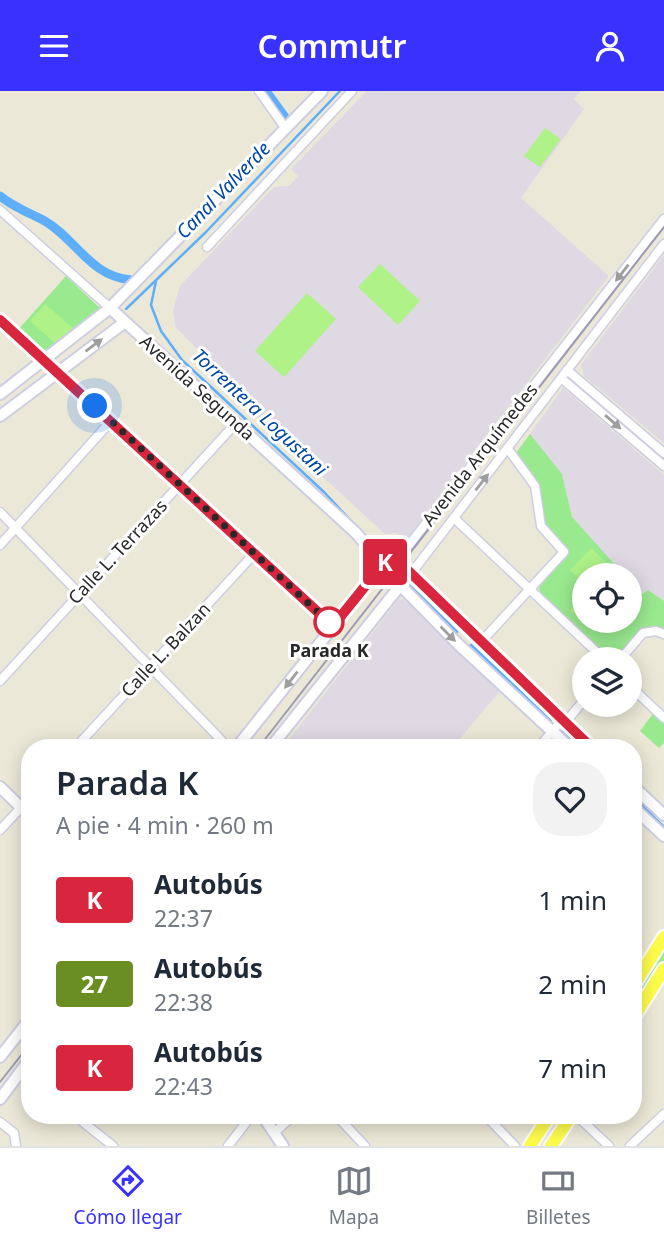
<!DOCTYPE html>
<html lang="es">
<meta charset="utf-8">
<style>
body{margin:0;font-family:"Noto Sans",sans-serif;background:#f2f2f3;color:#1f2937;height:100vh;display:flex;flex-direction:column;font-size:26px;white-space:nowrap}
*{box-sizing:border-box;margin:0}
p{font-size:23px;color:#747a83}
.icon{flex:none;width:38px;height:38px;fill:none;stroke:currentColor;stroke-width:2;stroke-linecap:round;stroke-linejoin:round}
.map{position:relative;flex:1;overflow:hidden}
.drawer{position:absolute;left:21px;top:648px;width:621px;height:385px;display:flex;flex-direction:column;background:#fff;border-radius:28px;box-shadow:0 4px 18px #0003}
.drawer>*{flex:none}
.badge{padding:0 14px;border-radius:5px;font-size:24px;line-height:46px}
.controls{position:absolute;left:572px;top:472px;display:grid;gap:14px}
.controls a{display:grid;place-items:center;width:70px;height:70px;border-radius:50%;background:#fff;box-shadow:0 4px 18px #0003;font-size:35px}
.you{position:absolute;width:35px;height:35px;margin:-18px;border:5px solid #fff;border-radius:50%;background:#1a73e8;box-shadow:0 0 0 10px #1a73e833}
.map>.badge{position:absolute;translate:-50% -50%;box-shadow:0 0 0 4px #fff}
.round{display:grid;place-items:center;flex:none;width:74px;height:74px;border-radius:28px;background:#f2f2f3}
.overview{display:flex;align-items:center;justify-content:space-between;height:119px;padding:0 35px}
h1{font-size:33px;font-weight:600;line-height:52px}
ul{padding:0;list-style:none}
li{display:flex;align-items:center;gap:21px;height:84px;padding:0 35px}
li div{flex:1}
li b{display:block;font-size:26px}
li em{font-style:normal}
li .badge{min-width:77px;font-weight:700;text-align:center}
header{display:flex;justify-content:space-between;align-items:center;height:91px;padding:0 35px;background:#3932ff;color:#fff;font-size:32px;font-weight:600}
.tabs{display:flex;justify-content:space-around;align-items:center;height:98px;border-top:2px solid #e0e1e3;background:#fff;font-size:19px;color:#747a83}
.tabs a{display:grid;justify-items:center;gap:4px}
.tabs .on{color:#3932ff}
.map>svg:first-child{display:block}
</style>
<header><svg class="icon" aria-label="menu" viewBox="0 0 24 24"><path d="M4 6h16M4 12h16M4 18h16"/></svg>Commutr<svg class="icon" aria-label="person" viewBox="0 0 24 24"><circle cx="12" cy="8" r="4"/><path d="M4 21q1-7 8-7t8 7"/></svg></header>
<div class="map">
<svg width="664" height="1055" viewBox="0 0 664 1055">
<rect width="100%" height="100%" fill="#ece8d7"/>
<g fill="#ded9e3">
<polygon points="367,0 581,0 574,8 584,18 521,107 609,185 406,449 396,442 385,443 215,287 219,282 175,235 173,219 180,195 274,96 289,95 298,85 291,78"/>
<polygon points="664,164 664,352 584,285 581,274"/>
<polygon points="563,297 664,384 664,510 648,499 644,503 630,490 630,485 625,485 602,462 572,426 562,383 530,343"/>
<polygon points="399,508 403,508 500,600 453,656 283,656"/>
</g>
<g fill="#99e98e">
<polygon points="66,185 102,219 49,261 41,261 17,240"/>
<path d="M530,343L562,383L572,426L625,485H584V530H630V490L643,503L648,499L664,510V539C641,529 629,552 615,568H611L540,501L539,496L569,461L544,434L536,390L516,362Z"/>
<polygon points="654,621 664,632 664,652 659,657 640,640"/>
<polygon points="664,855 664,869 634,917 634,902"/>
</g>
<g fill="#aef288">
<polygon points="545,37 561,48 540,76 524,65"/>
<polygon points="380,173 420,210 398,234 358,196"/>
<polygon points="307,202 336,228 284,286 255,260"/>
<polygon points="45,213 73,237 58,255 30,230"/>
<polygon points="591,457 621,485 584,485 584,492 570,479"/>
<polygon points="584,504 584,530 601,530 593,540 570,519"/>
</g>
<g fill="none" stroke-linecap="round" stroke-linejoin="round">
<g stroke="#5faefa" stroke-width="2.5">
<polyline points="156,190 151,214 161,240 182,269 324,401 378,459"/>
<polyline points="126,218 206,141 340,0"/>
<polyline points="409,494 457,541"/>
<polyline points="471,554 551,629"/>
<polyline points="563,640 580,656"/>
<polyline points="634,707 664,736"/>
</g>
<g stroke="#5faefa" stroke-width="9">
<polyline points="266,0 287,29"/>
<path d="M0,105C14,116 27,121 43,129C76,147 89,185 131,189"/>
</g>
<defs>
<g id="street">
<polyline points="259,0 286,38"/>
<polyline points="0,119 110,217"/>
<polyline points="207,156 352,0"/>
<polyline points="0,229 333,535"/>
<polyline points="567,279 664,362"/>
<polyline points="561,287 664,375"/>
<polyline points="0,421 228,656"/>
<polyline points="454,427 605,569"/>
<polyline points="0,454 111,330"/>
<polyline points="391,463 405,459 664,128"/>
<polyline points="410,484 664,153"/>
<polyline points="480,552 564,461 541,435 535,395 508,358"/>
<polyline points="620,569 643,542 656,540 664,543"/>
<polyline points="0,590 236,332"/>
<polyline points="630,595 664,627"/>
<polyline points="565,632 584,609"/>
<polyline points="76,656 255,462"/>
<polyline points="539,656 562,629"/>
<polyline points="0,739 30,707"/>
<polyline points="74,1024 113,1055"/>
<polyline points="336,1024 365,1055"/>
<polyline points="485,1024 515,1055"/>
<polyline points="576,1024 609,1055"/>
<polyline points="0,1031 14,1042 16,1055"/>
<polyline points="274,1042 294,1024"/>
<polyline points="228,1055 252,1024"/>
<polyline points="630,1055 664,1023"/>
</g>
<g id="secondary">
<polyline points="110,217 356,442 400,494 458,553 569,656"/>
<polyline points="0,303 110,217 322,0"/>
<polyline points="0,325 125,231"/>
<polyline points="237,656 391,463 591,656"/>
<polyline points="271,656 403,491"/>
<polyline points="0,696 30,725"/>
<polyline points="634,696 664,724"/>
<polyline points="634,717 664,745"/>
<polyline points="0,966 30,928"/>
<polyline points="0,1008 30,968"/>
<polyline points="262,1024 283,1055"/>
</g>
<g id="primary">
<polyline points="634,894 664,846"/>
<polyline points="634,926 664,878"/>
<polyline points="530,1055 550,1024"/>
<polyline points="551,1055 572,1024"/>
</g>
</defs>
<use href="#street" stroke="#cdcde3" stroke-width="11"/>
<use href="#secondary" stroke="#cdcde3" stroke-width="14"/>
<use href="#primary" stroke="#fff" stroke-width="16"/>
<use href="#street" stroke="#fff" stroke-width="8"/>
<use href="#secondary" stroke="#fff" stroke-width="10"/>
<use href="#primary" stroke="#fefc4b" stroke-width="12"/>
<g stroke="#9c9ab5" stroke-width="2">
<polyline points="259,656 664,136"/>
<polyline points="0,991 30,953"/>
</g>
</g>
<defs><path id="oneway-solid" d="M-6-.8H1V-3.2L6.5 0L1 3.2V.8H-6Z" transform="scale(1.75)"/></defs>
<g fill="#9e9e9e">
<use href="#oneway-solid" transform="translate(622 182) rotate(128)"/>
<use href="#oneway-solid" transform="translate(94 254) rotate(-37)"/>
<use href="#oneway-solid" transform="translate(613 331) rotate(41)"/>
<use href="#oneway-solid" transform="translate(482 391) rotate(-52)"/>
<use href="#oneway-solid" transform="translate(448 543) rotate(45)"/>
<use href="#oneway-solid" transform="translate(291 589) rotate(128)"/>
</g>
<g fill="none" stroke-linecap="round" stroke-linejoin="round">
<defs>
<polyline id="line" points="0,229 333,535 391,463 591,656"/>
</defs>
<use href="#line" stroke="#fff" stroke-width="16"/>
<use href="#line" stroke="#d7263d" stroke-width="10"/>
<polyline stroke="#282828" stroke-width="7" stroke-dasharray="0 12.6" points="95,315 333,535 329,531"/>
</g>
<circle fill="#fff" stroke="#d7263d" stroke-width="3.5" cx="329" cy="531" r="14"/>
<g text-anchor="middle" stroke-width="6" stroke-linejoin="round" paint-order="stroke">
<g font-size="18" fill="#282828" stroke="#fff">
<text transform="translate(197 297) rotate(42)" y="6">Avenida Segunda</text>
<text transform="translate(480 364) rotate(-52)" y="6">Avenida Arquímedes</text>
<text transform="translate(118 461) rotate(-47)" y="6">Calle L. Terrazas</text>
<text transform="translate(166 559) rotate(-47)" y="6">Calle L. Balzan</text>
</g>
<g font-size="18" font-weight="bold" fill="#282828" stroke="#fff">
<text x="329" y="566">Parada K</text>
</g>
<g font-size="19" font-style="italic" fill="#0047a3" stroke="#fff">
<text transform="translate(223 99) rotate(-46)" y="7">Canal Valverde</text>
<text transform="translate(260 321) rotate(43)" y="7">Torrentera Logustani</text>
</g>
</g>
</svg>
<div class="controls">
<a><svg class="icon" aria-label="locate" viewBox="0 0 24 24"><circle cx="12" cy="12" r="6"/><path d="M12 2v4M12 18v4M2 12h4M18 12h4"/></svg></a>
<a><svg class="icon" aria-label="layers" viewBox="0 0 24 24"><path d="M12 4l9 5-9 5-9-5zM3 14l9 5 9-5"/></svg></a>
</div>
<div class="you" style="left:95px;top:315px"></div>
<b class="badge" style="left:385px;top:471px;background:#d7263d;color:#fff">K</b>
<section class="drawer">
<div class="overview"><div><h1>Parada K</h1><p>A pie · 4 min · 260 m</p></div><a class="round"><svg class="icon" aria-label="heart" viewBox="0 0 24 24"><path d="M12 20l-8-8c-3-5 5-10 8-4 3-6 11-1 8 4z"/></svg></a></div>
<ul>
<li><span class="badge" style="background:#d7263d;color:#fff">K</span><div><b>Autobús</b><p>22:37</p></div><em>1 min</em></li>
<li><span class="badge" style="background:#6b8e23;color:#fff">27</span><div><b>Autobús</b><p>22:38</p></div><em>2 min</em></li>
<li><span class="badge" style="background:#d7263d;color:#fff">K</span><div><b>Autobús</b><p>22:43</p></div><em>7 min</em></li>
</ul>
</section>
</div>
<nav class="tabs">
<a class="on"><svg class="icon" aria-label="directions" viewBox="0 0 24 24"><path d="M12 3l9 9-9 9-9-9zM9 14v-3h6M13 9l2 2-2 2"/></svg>Cómo llegar</a>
<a><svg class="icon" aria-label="map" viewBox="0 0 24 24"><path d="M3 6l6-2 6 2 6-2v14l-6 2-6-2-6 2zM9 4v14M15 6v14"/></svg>Mapa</a>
<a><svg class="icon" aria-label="tickets" viewBox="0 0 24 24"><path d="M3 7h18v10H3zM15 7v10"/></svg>Billetes</a>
</nav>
